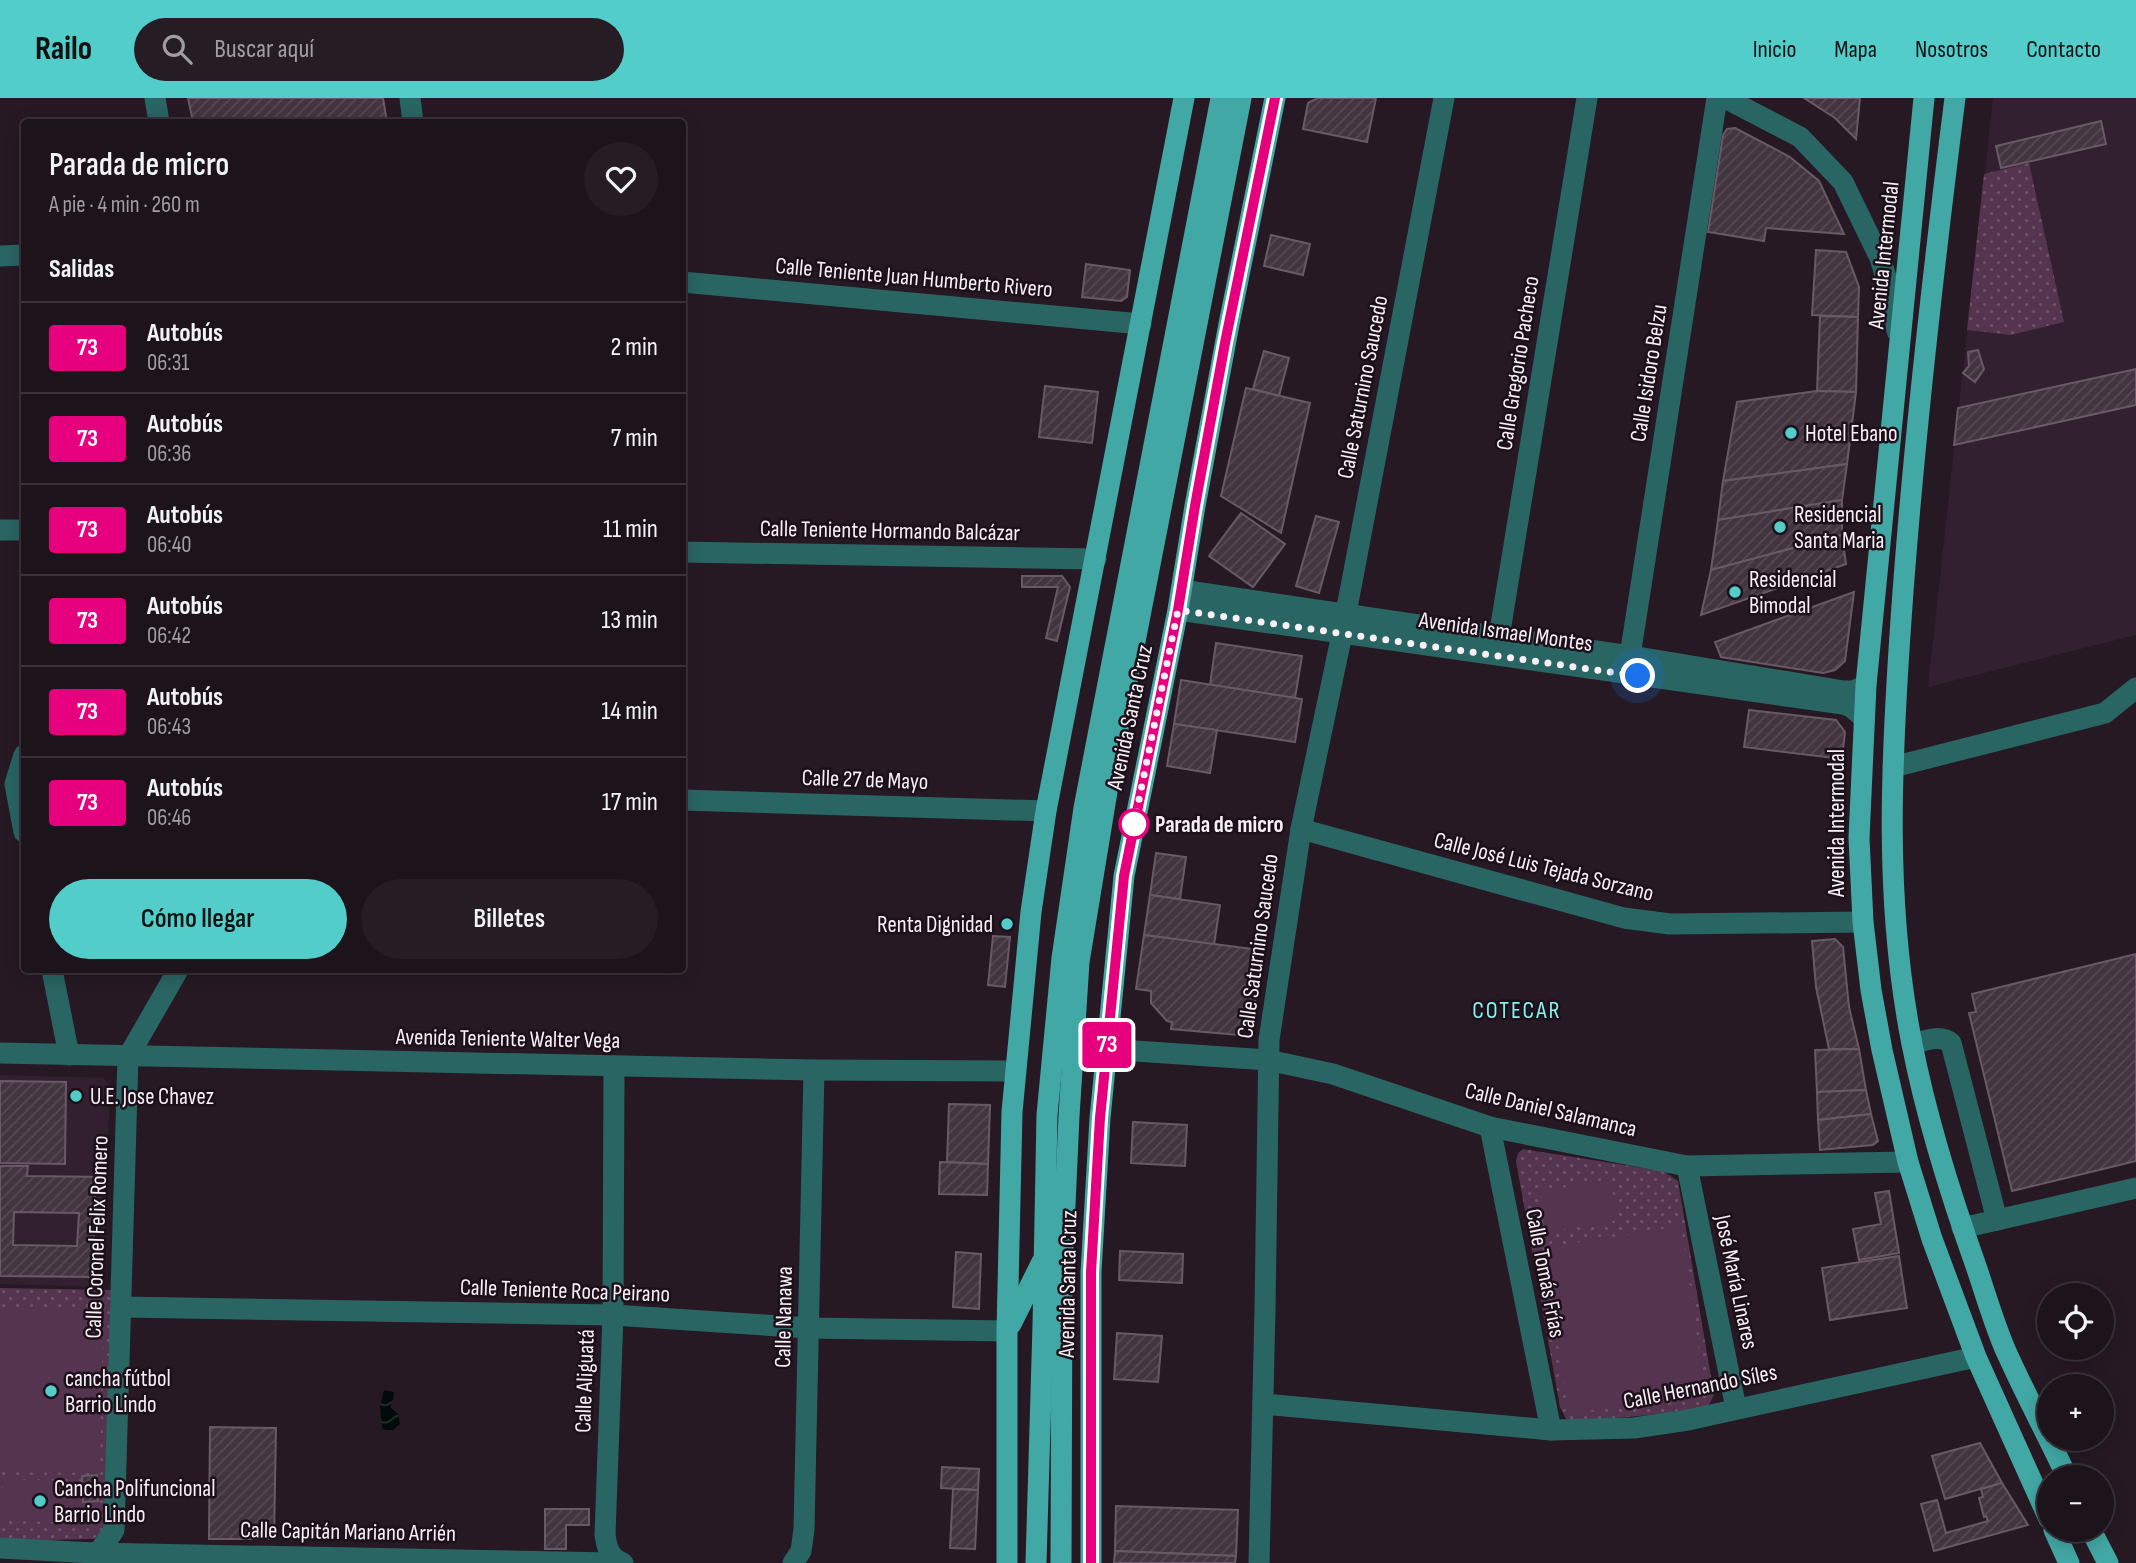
<!DOCTYPE html>
<html lang="es">
<meta charset="utf-8">
<style>
body{margin:0;font-family:"Sofia Sans Condensed",sans-serif;background:#251c24;color:#f1f3f6;height:100vh;display:flex;flex-direction:column;font-size:26px;white-space:nowrap}
*{box-sizing:border-box;margin:0}
p{font-size:23px;color:#a09ea3}
.icon{flex:none;width:38px;height:38px;fill:none;stroke:currentColor;stroke-width:2;stroke-linecap:round;stroke-linejoin:round}
.map{position:relative;flex:1;overflow:hidden}
.drawer{position:absolute;left:21px;top:21px;width:665px;height:854px;display:flex;flex-direction:column;background:#1c131b;border-radius:7px;box-shadow:0 4px 18px #0003,0 0 0 2px #3a323a}
.drawer>*{flex:none}
.badge{padding:0 14px;border-radius:5px;font-size:24px;line-height:46px}
.controls{position:absolute;left:2037px;top:1185px;display:grid;gap:14px}
.controls a{display:grid;place-items:center;width:77px;height:77px;border-radius:50%;background:#1c131b;box-shadow:0 4px 18px #0003,0 0 0 2px #3a323a;font-size:35px}
.you{position:absolute;width:35px;height:35px;margin:-18px;border:5px solid #fff;border-radius:50%;background:#1a73e8;box-shadow:0 0 0 10px #1a73e833}
.map>.badge{position:absolute;translate:-50% -50%;box-shadow:0 0 0 4px #fff}
h2{padding:0 28px;font-size:26px;line-height:63px}
.round{display:grid;place-items:center;flex:none;width:74px;height:74px;border-radius:37px;background:#251c24}
.overview{display:flex;align-items:center;justify-content:space-between;height:119px;padding:0 28px}
h1{font-size:33px;font-weight:600;line-height:52px}
.button{display:flex;gap:14px;margin-top:auto;padding:14px 28px}
.button a{flex:1;height:80px;border-radius:42px;background:#53cdca;color:#111;font-size:28px;font-weight:600;line-height:80px;text-align:center}
.button a+a{background:#251c24;color:#f1f3f6}
ul{padding:0;list-style:none}
li{display:flex;align-items:center;gap:21px;height:91px;padding:0 28px;border-top:2px solid #3a323a}
li div{flex:1}
li b{display:block;font-size:26px}
li em{font-style:normal}
li .badge{min-width:77px;font-weight:700;text-align:center}
header{display:flex;align-items:center;gap:42px;box-sizing:border-box;height:98px;padding:0 35px;background:#53cdca;color:#111}
header strong{font-size:33px}
nav{display:flex;gap:38px;margin-inline-start:auto;font-size:24px}
.search{width:490px;height:63px;background:#251c24;display:flex;align-items:center;gap:18px;box-sizing:border-box;padding:0 24px;border-radius:38px;color:#a09ea3;font-size:26px}
.map>svg:first-child{display:block}
</style>
<header>
<strong>Railo</strong>
<div class="search"><svg class="icon" aria-label="search" viewBox="0 0 24 24"><circle cx="10" cy="10" r="6"/><path d="M15 15l6 6"/></svg>Buscar aquí</div>
<nav><a>Inicio</a><a>Mapa</a><a>Nosotros</a><a>Contacto</a></nav>
</header>
<div class="map">
<svg width="2136" height="1465" viewBox="0 0 2136 1465">
<defs>
<pattern id="grass-dots" width="8" height="8" patternUnits="userSpaceOnUse" patternTransform="scale(1.75)"><rect width="8" height="8" fill="#553450"/><path d="M2 2h.1M6 6h.1" fill="none" stroke="#6e526a" stroke-width="1.8" stroke-linecap="round"/></pattern>
<pattern id="water-waves" width="16" height="10" patternUnits="userSpaceOnUse" patternTransform="scale(1.75)"><rect width="16" height="10" fill="#000b0a"/><path d="M0 5q4-4 8 0t8 0" fill="none" stroke="#262f2e"/></pattern>
<pattern id="building-hatch" width="6" height="6" patternUnits="userSpaceOnUse" patternTransform="scale(1.75)"><rect width="6" height="6" fill="#433540"/><path d="M-1 1l2-2M0 6l6-6M5 7l2-2" fill="none" stroke="#564953"/></pattern>
</defs>
<rect width="100%" height="100%" fill="#261924"/>
<g fill="#322030">
<polygon points="1993,0 2136,0 2136,537 1928,589"/>
<polygon points="0,977 103,980 110,988 103,1185 96,1189 0,1186"/>
</g>
<g fill="url(#grass-dots)">
<polygon points="2029,65 2064,224 2011,237 1967,232 1984,76"/>
<polygon points="1523,1051 1663,1073 1678,1083 1714,1297 1708,1309 1702,1312 1575,1324 1567,1323 1560,1309 1516,1063 1518,1055"/>
<polygon points="0,1190 115,1192 106,1431 94,1441 0,1443"/>
</g>
<g fill="#553450">
<polygon points="1610,1081 1618,1122 1545,1135 1538,1094"/>
<polygon points="1681,1128 1705,1295 1568,1316 1544,1150"/>
<polygon points="0,1210 103,1211 100,1375 0,1374"/>
<polygon points="3,1381 78,1383 76,1425 1,1422"/>
</g>
<polygon fill="url(#water-waves)" points="384,1292 394,1294 393,1303 390,1309 398,1316 400,1326 393,1332 386,1332 382,1330 380,1308"/>
<g fill="url(#building-hatch)" stroke="#695966" stroke-width="2" fill-rule="evenodd">
<polygon points="188,0 383,0 387,24 193,24"/>
<polygon points="1318,0 1376,0 1367,44 1303,31 1308,5"/>
<polygon points="1804,0 1860,0 1856,41 1835,20"/>
<polygon points="2101,23 2106,46 2001,70 1996,48"/>
<polygon points="1735,30 1790,59 1819,83 1844,136 1766,130 1764,143 1708,134 1723,37 1727,31"/>
<polygon points="1271,137 1310,146 1303,177 1264,168"/>
<polygon points="1816,152 1846,154 1859,189 1858,219 1812,217"/>
<polygon points="1086,166 1130,172 1127,199 1121,203 1082,199"/>
<polygon points="1820,218 1858,219 1856,294 1817,293"/>
<polygon points="1978,252 1984,271 1975,284 1963,275 1969,268 1968,254"/>
<polygon points="1264,253 1289,260 1279,298 1253,291"/>
<polygon points="2136,271 2136,307 1954,347 1958,310"/>
<polygon points="1045,288 1098,294 1092,345 1039,339"/>
<polygon points="1246,290 1310,305 1281,435 1221,398"/>
<polygon points="1817,293 1856,294 1847,366 1723,383 1737,304"/>
<polygon points="1847,366 1842,402 1718,422 1723,383"/>
<polygon points="1842,402 1842,437 1711,472 1718,422"/>
<polygon points="1241,415 1285,446 1253,489 1209,458"/>
<polygon points="1316,418 1339,424 1319,495 1296,488"/>
<polygon points="1842,437 1846,466 1701,517 1711,472"/>
<polygon points="1022,478 1062,478 1070,489 1057,543 1046,540 1058,489 1022,489"/>
<polygon points="1854,494 1845,563 1835,572 1823,575 1721,559 1715,544"/>
<polygon points="1216,545 1302,558 1295,600 1210,587"/>
<polygon points="1181,582 1302,601 1295,644 1174,626"/>
<polygon points="1749,612 1836,622 1845,634 1842,661 1744,649"/>
<polygon points="1174,626 1217,632 1210,675 1167,668"/>
<polygon points="1156,755 1186,759 1180,801 1150,797"/>
<polygon points="1150,797 1220,807 1214,847 1144,837"/>
<polygon points="1144,837 1261,852 1253,921 1249,920 1248,931 1240,930 1239,937 1171,931 1172,924 1167,923 1151,905 1151,893 1136,891"/>
<polygon points="993,838 1010,839 1005,889 988,887"/>
<polygon points="1835,841 1843,849 1849,909 1859,951 1829,951 1816,889 1812,843"/>
<polygon points="2136,856 2136,1063 2012,1093 1969,915 1976,914 1972,896"/>
<polygon points="1859,951 1866,992 1817,994 1815,952"/>
<polygon points="0,983 66,984 65,1066 0,1065"/>
<polygon points="1866,992 1871,1016 1818,1022 1817,994"/>
<polygon points="949,1006 990,1007 988,1066 947,1064"/>
<polygon points="1871,1016 1878,1043 1873,1047 1820,1052 1818,1022"/>
<polygon points="1133,1024 1187,1027 1185,1068 1131,1065"/>
<polygon points="940,1064 988,1066 987,1097 939,1096"/>
<path d="M0,1068H28L27,1078L106,1079L105,1094H95L93,1179L0,1178ZM14,1114L79,1115L77,1148L13,1147Z"/>
<polygon points="1889,1093 1899,1155 1859,1162 1853,1131 1881,1126 1875,1095"/>
<polygon points="1120,1153 1183,1156 1182,1185 1119,1182"/>
<polygon points="956,1154 981,1156 979,1211 953,1209"/>
<polygon points="1899,1158 1907,1210 1830,1222 1822,1170"/>
<polygon points="1117,1235 1162,1238 1158,1284 1114,1281"/>
<polygon points="210,1329 276,1330 274,1441 209,1441"/>
<polygon points="1980,1345 2002,1385 1945,1401 1932,1358"/>
<polygon points="942,1369 979,1371 978,1392 941,1390"/>
<polygon points="97,1377 98,1403 83,1404 82,1378"/>
<polygon points="2002,1385 2028,1427 1934,1453 1921,1406 1937,1402 1946,1435 1988,1423 1986,1418 1984,1419 1979,1400 1983,1399 1981,1391"/>
<polygon points="953,1391 978,1392 975,1451 950,1450"/>
<polygon points="1116,1408 1238,1412 1236,1458 1115,1453"/>
<polygon points="545,1411 589,1411 589,1427 566,1427 566,1451 545,1451"/>
<polygon points="1115,1453 1236,1458 1235,1465 1114,1465"/>
</g>
<g fill="none" stroke-linecap="round" stroke-linejoin="round">
<g stroke="#296563" stroke-width="21">
<polyline points="155,0 159,24"/>
<polyline points="410,0 413,24"/>
<polyline points="1725,0 1800,39 1843,84 1880,160 1891,195 1897,233"/>
<polyline points="0,158 24,157"/>
<polyline points="682,184 1141,226"/>
<polyline points="0,432 24,432"/>
<polyline points="682,454 1096,461"/>
<polyline points="1181,492 1630,558 1844,593 1853,593 1866,587"/>
<polyline points="1178,512 1843,606 1851,609 1864,620"/>
<polyline points="1499,539 1587,0"/>
<polyline points="1630,558 1717,0"/>
<polyline points="24,657 15,686 24,734"/>
<polyline points="1893,669 2105,615 2136,590"/>
<polyline points="682,702 1046,713"/>
<polyline points="1301,731 1624,820 1670,826 1863,824"/>
<polyline points="52,872 69,957"/>
<path d="M1912,946C1924,943 1940,936 1951,945L1997,1122"/>
<polyline points="1106,951 1268,962 1333,976 1490,1029 1687,1068 1908,1064"/>
<polyline points="0,955 814,972 1014,973"/>
<path d="M614,968L613,1217L605,1437C607,1451 610,1460 623,1465"/>
<polyline points="1490,1029 1551,1332"/>
<polyline points="1687,1068 1736,1310"/>
<polyline points="1962,1130 2136,1090"/>
<polyline points="121,1209 613,1217 809,1230 1007,1233"/>
<polyline points="1263,1306 1551,1332 1634,1330 1688,1322 1976,1259"/>
<polyline points="0,1450 94,1455 612,1465"/>
<polyline points="94,1455 101,1451 114,1432 128,959 178,872"/>
<polyline points="793,1465 801,1453 804,1431 814,972"/>
<polyline points="1259,1465 1265,1212 1269,942 1301,731 1342,536 1444,0"/>
</g>
<g stroke="#42a8a5" stroke-width="21">
<polyline points="1924,0 1866,587 1859,740 1863,824 1871,892 1882,952 1908,1064 1932,1141 1976,1259 2049,1421"/>
<path d="M1955,0C1933,174 1913,347 1901,522C1891,665 1884,805 1912,946C1927,1023 1951,1098 1977,1171C1986,1198 1994,1225 2005,1251C2024,1294 2047,1336 2067,1379"/>
<polyline points="1011,1226 1042,1164"/>
<polyline points="2054,1432 2069,1465"/>
<polyline points="2091,1432 2108,1465"/>
<polyline points="1007,1465 1007,1233 1012,1014 1031,814 1046,713 1184,0"/>
<polyline points="1036,1465 1043,1227 1047,1017 1062,860 1084,710 1221,0"/>
<polyline points="1061,1465 1062,1174 1069,1018 1079,864 1114,651 1241,0"/>
<polyline points="1091,1465 1091,1174 1100,1020 1124,778 1178,512 1195,408 1229,226 1275,0"/>
</g>
</g>
<g fill="none" stroke-linecap="round" stroke-linejoin="round">
<defs>
<polyline id="line" points="1091,1465 1091,1174 1100,1020 1124,778 1178,512 1195,408 1225,245 1275,0"/>
</defs>
<use href="#line" stroke="#fff" stroke-width="16"/>
<use href="#line" stroke="#e6007e" stroke-width="10"/>
<polyline stroke="#f9f0f7" stroke-width="7" stroke-dasharray="0 12.6" points="1134,726 1178,512 1638,578"/>
</g>
<g fill="#53cdca" stroke="#1c101a" stroke-width="2.5">
<circle cx="1791" cy="335" r="7"/>
<circle cx="1780" cy="429" r="7"/>
<circle cx="1735" cy="494" r="7"/>
<circle cx="1007" cy="826" r="7"/>
<circle cx="76" cy="998" r="7"/>
<circle cx="51" cy="1293" r="7"/>
<circle cx="40" cy="1403" r="7"/>
</g>
<circle fill="#fff" stroke="#e6007e" stroke-width="3.5" cx="1134" cy="726" r="14"/>
<g text-anchor="middle" stroke-width="5" stroke-linejoin="round" paint-order="stroke">
<g font-size="23" fill="#f9f0f7" stroke="#1c101a">
<text transform="translate(1883 157) rotate(-84)" y="8">Avenida Intermodal</text>
<text transform="translate(914 179) rotate(5)" y="8">Calle Teniente Juan Humberto Rivero</text>
<text transform="translate(1517 265) rotate(-81)" y="8">Calle Gregorio Pacheco</text>
<text transform="translate(1648 275) rotate(-81)" y="8">Calle Isidoro Belzu</text>
<text transform="translate(1362 289) rotate(-79)" y="8">Calle Saturnino Saucedo</text>
<text transform="translate(890 432) rotate(1)" y="8">Calle Teniente Hormando Balcázar</text>
<text transform="translate(1506 533) rotate(8)" y="8">Avenida Ismael Montes</text>
<text transform="translate(1129 619) rotate(-78)" y="8">Avenida Santa Cruz</text>
<text transform="translate(865 681) rotate(2)" y="8">Calle 27 de Mayo</text>
<text transform="translate(1836 725) rotate(-90)" y="8">Avenida Intermodal</text>
<text transform="translate(1544 768) rotate(14)" y="8">Calle José Luis Tejada Sorzano</text>
<text transform="translate(1257 848) rotate(-82)" y="8">Calle Saturnino Saucedo</text>
<text transform="translate(508 940) rotate(1)" y="8">Avenida Teniente Walter Vega</text>
<text transform="translate(1551 1011) rotate(13)" y="8">Calle Daniel Salamanca</text>
<text transform="translate(96 1139) rotate(-88)" y="8">Calle Coronel Felix Romero</text>
<text transform="translate(1546 1175) rotate(79)" y="8">Calle Tomás Frías</text>
<text transform="translate(1737 1184) rotate(78)" y="8">José María Linares</text>
<text transform="translate(1067 1186) rotate(-89)" y="8">Avenida Santa Cruz</text>
<text transform="translate(565 1192) rotate(2)" y="8">Calle Teniente Roca Peirano</text>
<text transform="translate(783 1219) rotate(-89)" y="8">Calle Nanawa</text>
<text transform="translate(584 1283) rotate(-88)" y="8">Calle Aliguatá</text>
<text transform="translate(1700 1288) rotate(-11)" y="8">Calle Hernando Síles</text>
<text transform="translate(348 1433) rotate(1)" y="8">Calle Capitán Mariano Arrién</text>
</g>
<g font-size="23" fill="#f9f0f7" stroke="#1c101a" text-anchor="start">
<text x="1805" y="343">Hotel Ebano</text>
<text x="1794" y="424">Residencial<tspan x="1794" dy="26">Santa Maria</tspan></text>
<text x="1749" y="489">Residencial<tspan x="1749" dy="26">Bimodal</tspan></text>
<text x="993" y="834" text-anchor="end">Renta Dignidad</text>
<text x="90" y="1006">U.E. Jose Chavez</text>
<text x="65" y="1288">cancha fútbol<tspan x="65" dy="26">Barrio Lindo</tspan></text>
<text x="54" y="1398">Cancha Polifuncional<tspan x="54" dy="26">Barrio Lindo</tspan></text>
</g>
<g font-size="23" font-weight="bold" fill="#f9f0f7" stroke="#1c101a" text-anchor="start">
<text x="1155" y="734">Parada de micro</text>
</g>
<g font-size="24" letter-spacing="2" fill="#87f2ee" stroke="#1c101a">
<text x="1517" y="920">COTECAR</text>
</g>
</g>
</svg>
<div class="controls">
<a><svg class="icon" aria-label="locate" viewBox="0 0 24 24"><circle cx="12" cy="12" r="6"/><path d="M12 2v4M12 18v4M2 12h4M18 12h4"/></svg></a>
<a>+</a>
<a>−</a>
</div>
<div class="you" style="left:1638px;top:578px"></div>
<b class="badge" style="left:1107px;top:947px;background:#e6007e;color:#fff">73</b>
<section class="drawer">
<div class="overview"><div><h1>Parada de micro</h1><p>A pie · 4 min · 260 m</p></div><a class="round"><svg class="icon" aria-label="heart" viewBox="0 0 24 24"><path d="M12 20l-8-8c-3-5 5-10 8-4 3-6 11-1 8 4z"/></svg></a></div>
<h2>Salidas</h2>
<ul>
<li><span class="badge" style="background:#e6007e;color:#fff">73</span><div><b>Autobús</b><p>06:31</p></div><em>2 min</em></li>
<li><span class="badge" style="background:#e6007e;color:#fff">73</span><div><b>Autobús</b><p>06:36</p></div><em>7 min</em></li>
<li><span class="badge" style="background:#e6007e;color:#fff">73</span><div><b>Autobús</b><p>06:40</p></div><em>11 min</em></li>
<li><span class="badge" style="background:#e6007e;color:#fff">73</span><div><b>Autobús</b><p>06:42</p></div><em>13 min</em></li>
<li><span class="badge" style="background:#e6007e;color:#fff">73</span><div><b>Autobús</b><p>06:43</p></div><em>14 min</em></li>
<li><span class="badge" style="background:#e6007e;color:#fff">73</span><div><b>Autobús</b><p>06:46</p></div><em>17 min</em></li>
</ul>
<div class="button"><a>Cómo llegar</a><a>Billetes</a></div>
</section>
</div>
